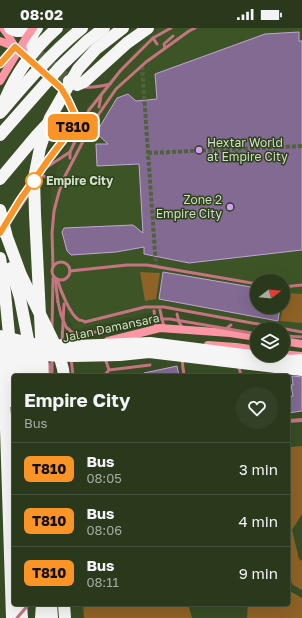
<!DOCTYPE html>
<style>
body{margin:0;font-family:"Golos Text",sans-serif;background:#324025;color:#f1f3f6;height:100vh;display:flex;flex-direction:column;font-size:15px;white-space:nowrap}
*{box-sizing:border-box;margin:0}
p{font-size:13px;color:#a5aca3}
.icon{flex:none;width:22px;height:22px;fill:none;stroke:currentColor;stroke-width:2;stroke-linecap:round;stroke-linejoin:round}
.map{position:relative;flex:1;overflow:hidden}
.panel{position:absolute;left:12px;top:346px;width:278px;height:232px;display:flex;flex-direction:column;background:#2a391c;border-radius:4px;box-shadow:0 4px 16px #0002,0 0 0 1px #46533b}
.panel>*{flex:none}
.badge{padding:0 8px;border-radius:6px;font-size:14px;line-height:26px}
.needle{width:26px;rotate:74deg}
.fabs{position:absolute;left:250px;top:246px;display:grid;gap:8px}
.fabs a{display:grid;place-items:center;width:40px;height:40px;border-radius:50%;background:#2a391c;box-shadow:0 4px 16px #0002,0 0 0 1px #46533b;font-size:20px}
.map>.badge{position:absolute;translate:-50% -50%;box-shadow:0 0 0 2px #fff}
.round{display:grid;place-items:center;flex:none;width:42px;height:42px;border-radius:21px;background:#324025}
.head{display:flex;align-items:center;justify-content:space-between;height:68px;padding:0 12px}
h1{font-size:19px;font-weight:700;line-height:30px}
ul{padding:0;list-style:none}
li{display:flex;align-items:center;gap:12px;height:52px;padding:0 12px;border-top:1px solid #46533b}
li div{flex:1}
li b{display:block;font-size:15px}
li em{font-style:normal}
li .badge{min-width:44px;font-weight:700;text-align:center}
.status{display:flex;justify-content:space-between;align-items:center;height:28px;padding:0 20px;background:#2a391c;direction:ltr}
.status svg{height:11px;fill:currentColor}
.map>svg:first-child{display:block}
</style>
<div class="status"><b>08:02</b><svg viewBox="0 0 49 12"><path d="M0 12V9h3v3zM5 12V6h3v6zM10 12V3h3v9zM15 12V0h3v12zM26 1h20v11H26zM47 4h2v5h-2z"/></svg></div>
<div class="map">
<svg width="302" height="590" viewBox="0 0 302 590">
<rect width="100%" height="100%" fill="#384c25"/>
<path fill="#3d5526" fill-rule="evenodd" d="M158,0H302V305L191,284L164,281L74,302L58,261L52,232L51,160L61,128L88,78L151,4ZM257,253H283V279H257Z"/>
<g fill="#8f6225">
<polygon points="140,244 160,245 156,271 145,273"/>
<polygon points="286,265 302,266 302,295 280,293"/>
<polygon points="288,418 291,419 302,418 302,486 292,502 299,531 302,533 302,562 293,557 288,547"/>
<polygon points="288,562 302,570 302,590 247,590 248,576 288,576"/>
<polygon points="83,576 188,576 192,590 84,590"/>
</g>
<g fill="#826a92" stroke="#c1a7d2">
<polygon points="299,4 299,13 302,13 302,222 189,235 144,226 144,219 116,224 71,227 67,223 62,204 64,200 133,197 143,205 139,136 97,138 96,116 108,116 96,105 117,70 128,66 136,73 157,71 155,46 265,6"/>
<polygon points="163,244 257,260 257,279 280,279 278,293 159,271"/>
<polygon points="177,338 179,348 144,348 144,345"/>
<polygon points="292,348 302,349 302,383 288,385 288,369 293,368 291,357 293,357"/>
</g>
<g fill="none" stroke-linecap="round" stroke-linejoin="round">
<g stroke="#4f623d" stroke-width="4" stroke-dasharray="4 2" stroke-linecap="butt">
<polyline points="142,38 156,238"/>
<polyline points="236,111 237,130"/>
<polyline points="148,125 302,118"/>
</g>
<polyline stroke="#4f623d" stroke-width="8" stroke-dasharray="8 4" stroke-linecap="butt" points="20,24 54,54"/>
<polyline stroke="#4f623d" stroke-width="12" stroke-dasharray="12 6" stroke-linecap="butt" points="34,23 69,53"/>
<g stroke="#c47580" stroke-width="3">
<polyline points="153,10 157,16"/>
<polyline points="165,20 164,16 173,8"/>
<path d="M85,59C94,60 102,58 110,56"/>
<polyline points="99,79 101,68"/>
<polyline points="85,92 86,99"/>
<polyline points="77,94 79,105 82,104"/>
<polyline points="70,130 70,124"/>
<polyline points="44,141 70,124 79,105 89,82 121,42 153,10 171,0"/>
<polyline points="40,147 57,152"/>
<circle cx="61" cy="243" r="9"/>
<polyline points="53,239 52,205 54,183 59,164 65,148 92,96 116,61 146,34 189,3 195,0"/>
<polyline points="70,243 127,237 147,237 257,256"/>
<polyline points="55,250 58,274"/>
<path d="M57,251C60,261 70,287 79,292C79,292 85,293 85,294L145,279H164L302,304"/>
<polyline points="283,259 302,257"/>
<polyline points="160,282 163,295 165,299"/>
<polyline points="154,283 156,295 155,300"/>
<polyline points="177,286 179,294 183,301"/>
<polyline points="226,301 231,297"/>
<polyline points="283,308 302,309"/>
<polyline points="82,310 93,305"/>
<polyline points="105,330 109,342"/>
<polyline points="182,330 183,340 184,348"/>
<polyline points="49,336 51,348"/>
<polyline points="238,338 240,343 241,348"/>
<polyline points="104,348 109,342 150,337"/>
</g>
<g stroke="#c47580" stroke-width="4">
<polyline points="275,348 275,339"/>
<polyline points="288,393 302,392"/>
</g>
<g stroke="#fb97a5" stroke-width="8">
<polyline points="3,0 8,7 15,19 17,21"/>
<polyline points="0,13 15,19 34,23"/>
<polyline points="0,36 15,19"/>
<path d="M4,199C12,185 22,172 31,158C37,149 42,140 48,132C54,124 73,103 75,94C76,83 65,64 57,56"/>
<polyline points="108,313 160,300 230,305 257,309"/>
<polyline points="283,313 302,316"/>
<polyline points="208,317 236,319 257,322"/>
<polyline points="283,326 301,328"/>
</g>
<g stroke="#f5f5f5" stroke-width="12">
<path d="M10,0C17,5 23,3 31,0"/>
<path d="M34,23C30,13 31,8 37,0"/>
<polyline points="69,53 77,57 84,54 127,15 148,0"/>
<path d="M2,83C26,54 52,24 82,0"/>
<polyline points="0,107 61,38 87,13 104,0"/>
<polyline points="0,151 36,108 50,93"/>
<polyline points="1,360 4,374 6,401 12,590"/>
<polyline points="21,576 22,590"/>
<polyline points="51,576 52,590"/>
<polyline points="64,576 65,590"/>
<polyline points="41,590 42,576"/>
</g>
<g stroke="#c47580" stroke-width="3">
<polyline points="58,274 61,287 66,299 73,305 82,306 95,304 151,291 170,291 257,306"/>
<polyline points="52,300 53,250"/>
<polyline points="62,314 64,276"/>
<polyline points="76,314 82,310"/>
<polyline points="71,330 73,348"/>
<polyline points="52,348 52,330"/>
<polyline points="17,590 29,576"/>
</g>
<polyline stroke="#fb97a5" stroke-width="8" points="0,53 26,10 33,0"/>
<g stroke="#f5f5f5" stroke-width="12">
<path d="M0,85C11,52 31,23 57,0"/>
<polyline points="0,182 7,209 21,247 58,323 63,341 64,348"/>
<polyline points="0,230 4,254 14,360 10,373"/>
<polyline points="11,240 20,270 35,348"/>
<polyline points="0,308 34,316 75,318 150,315 291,333 302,332"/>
<polyline points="17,316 24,348"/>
<polyline points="0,318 36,327 74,328 120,327 149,324 302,342"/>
<polyline points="0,327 5,358 9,370"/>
<polyline points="43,348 35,186 34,150 40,120 50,90 78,41 96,21 123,0"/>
</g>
</g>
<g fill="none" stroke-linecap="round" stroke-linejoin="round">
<defs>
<polyline id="line" points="0,36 15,19 61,60 67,70 75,87 75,96 70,103 48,132 20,172 0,205"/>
</defs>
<use href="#line" stroke="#fff" stroke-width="9"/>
<use href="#line" stroke="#fa9426" stroke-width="6"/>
</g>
<g fill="#d69bfa" stroke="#2d411a" stroke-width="1.5">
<circle cx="199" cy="122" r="4"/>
<circle cx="230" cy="179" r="4"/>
</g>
<circle fill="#fff" stroke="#fa9426" stroke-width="2" cx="34" cy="153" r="8"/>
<g text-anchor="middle" stroke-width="3" stroke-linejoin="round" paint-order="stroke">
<g font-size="12" fill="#d2dfc8" stroke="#2d411a" text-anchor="start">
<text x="207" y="119">Hextar World<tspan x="207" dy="14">at Empire City</tspan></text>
<text x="222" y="176" text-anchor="end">Zone 2<tspan x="222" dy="14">Empire City</tspan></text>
</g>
<g font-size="12" font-weight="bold" fill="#d2dfc8" stroke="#2d411a" text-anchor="start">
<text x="46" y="157">Empire City</text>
</g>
<g font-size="12" fill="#d2dfc8" stroke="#2d411a">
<text transform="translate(111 300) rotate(-12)" y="4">Jalan Damansara</text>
</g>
</g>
</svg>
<div class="fabs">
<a><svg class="needle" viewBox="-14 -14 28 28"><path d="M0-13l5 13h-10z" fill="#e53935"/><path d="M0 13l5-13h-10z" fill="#a5aca3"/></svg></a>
<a><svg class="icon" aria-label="layers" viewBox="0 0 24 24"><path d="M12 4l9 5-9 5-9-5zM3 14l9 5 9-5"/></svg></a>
</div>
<b class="badge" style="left:73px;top:99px;background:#fa9426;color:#111">T810</b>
<section class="panel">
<div class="head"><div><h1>Empire City</h1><p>Bus</p></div><a class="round"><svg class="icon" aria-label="heart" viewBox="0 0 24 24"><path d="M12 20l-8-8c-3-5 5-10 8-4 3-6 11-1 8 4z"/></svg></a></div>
<ul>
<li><span class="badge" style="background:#fa9426;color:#111">T810</span><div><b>Bus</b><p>08:05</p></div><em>3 min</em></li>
<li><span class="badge" style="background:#fa9426;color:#111">T810</span><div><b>Bus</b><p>08:06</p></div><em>4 min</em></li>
<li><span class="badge" style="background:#fa9426;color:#111">T810</span><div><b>Bus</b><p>08:11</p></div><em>9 min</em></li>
</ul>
</section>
</div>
